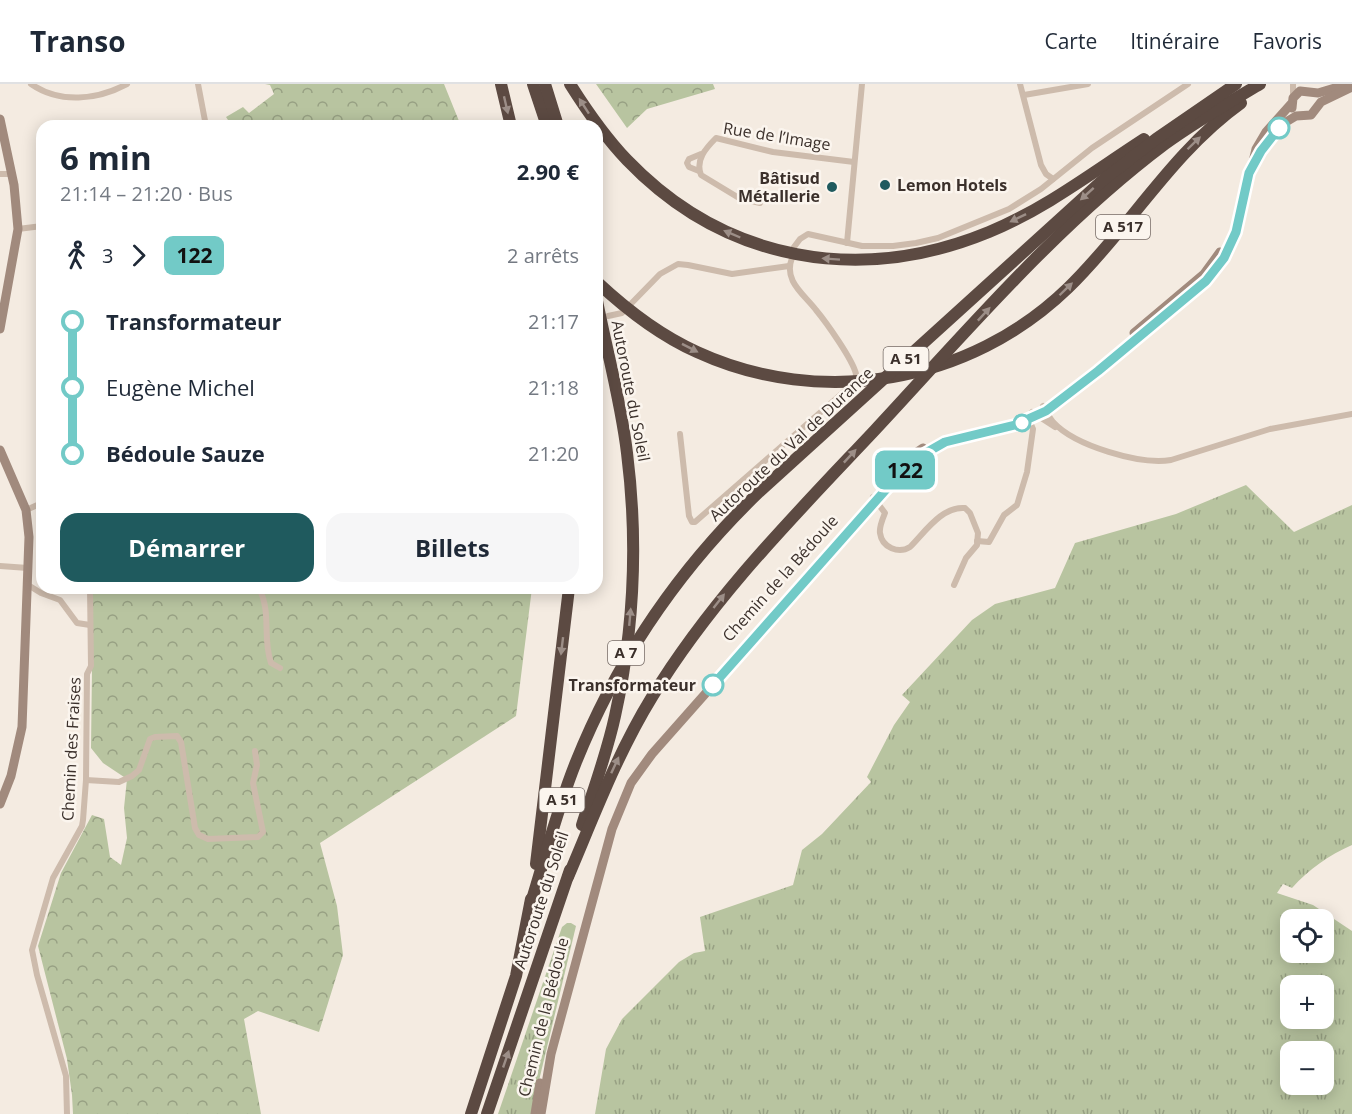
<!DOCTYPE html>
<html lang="fr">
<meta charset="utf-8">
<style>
body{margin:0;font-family:"Open Sans",sans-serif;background:#f6f6f7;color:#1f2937;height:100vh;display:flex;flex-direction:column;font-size:22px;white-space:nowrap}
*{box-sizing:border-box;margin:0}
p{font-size:20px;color:#747a83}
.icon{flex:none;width:33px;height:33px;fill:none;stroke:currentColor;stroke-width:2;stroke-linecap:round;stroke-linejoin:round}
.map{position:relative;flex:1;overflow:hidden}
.side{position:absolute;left:36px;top:36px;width:567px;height:474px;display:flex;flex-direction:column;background:#fff;border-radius:18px;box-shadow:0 3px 15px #0003}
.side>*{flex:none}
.badge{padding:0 12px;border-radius:9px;font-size:21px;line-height:39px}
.tools{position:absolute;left:1280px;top:825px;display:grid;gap:12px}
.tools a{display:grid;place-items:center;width:54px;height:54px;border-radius:12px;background:#fff;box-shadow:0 3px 15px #0003;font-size:30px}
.map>.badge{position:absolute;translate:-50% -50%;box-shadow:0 0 0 3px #fff}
.legs{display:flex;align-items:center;gap:9px;height:66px;padding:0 24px;font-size:20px}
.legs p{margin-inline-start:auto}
.overview{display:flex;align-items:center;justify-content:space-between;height:102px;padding:0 24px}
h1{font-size:33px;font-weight:700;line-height:45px}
.button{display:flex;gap:12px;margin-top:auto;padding:12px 24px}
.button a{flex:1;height:69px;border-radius:18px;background:#1f5a5e;color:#fff;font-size:24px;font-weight:700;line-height:69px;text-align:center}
.button a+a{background:#f6f6f7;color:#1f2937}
ul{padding:0 24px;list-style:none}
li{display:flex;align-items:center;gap:21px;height:66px;font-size:22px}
li i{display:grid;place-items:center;width:9px;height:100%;margin:0 8px;background:currentColor}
li i::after{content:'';width:15px;height:15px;margin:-8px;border:4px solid;border-radius:50%;background:#fff}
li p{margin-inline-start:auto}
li:first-child i{background:linear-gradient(#0000 50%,currentColor 0)}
li:last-child i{background:linear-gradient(currentColor 50%,#0000 0)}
header{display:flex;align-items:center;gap:36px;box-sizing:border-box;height:84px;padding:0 30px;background:#fff;border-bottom:2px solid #e0e1e3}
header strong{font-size:28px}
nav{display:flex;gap:33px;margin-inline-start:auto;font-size:21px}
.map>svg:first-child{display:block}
</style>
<header>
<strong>Transo</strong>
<nav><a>Carte</a><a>Itinéraire</a><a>Favoris</a></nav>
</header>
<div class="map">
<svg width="1352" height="1030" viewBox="0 0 1352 1030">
<defs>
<pattern id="grass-tufts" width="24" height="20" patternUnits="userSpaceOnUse" patternTransform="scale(1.5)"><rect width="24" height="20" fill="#b8c4a0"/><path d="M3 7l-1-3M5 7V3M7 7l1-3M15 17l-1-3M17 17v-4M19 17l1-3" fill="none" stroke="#97a083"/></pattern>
<pattern id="forest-crowns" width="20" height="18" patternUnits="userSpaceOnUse" patternTransform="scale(1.5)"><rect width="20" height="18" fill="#b8c4a0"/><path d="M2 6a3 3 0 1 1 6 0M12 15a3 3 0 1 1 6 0" fill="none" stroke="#97a083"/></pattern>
</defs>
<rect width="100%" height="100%" fill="#f4ebe1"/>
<g fill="url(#grass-tufts)" fill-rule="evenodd">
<path d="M1246,401L1294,448L1352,421V761C1329,771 1309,785 1292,804L1283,800L1277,809L1313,821L1352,847V1030H595L606,965L622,935L679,878L694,869L705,867L700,833L793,801L802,766L822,750L871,698L867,693L894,641L910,618L902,611L972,536L995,520L1055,504L1075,459L1176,430ZM1290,836H1323V868H1290ZM1290,902H1323V934H1290ZM1290,968H1323V1000H1290Z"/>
<polygon points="567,839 571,839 576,842 531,1030 498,1030 562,843"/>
</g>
<g fill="url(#forest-crowns)">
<polygon points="265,0 444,0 461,42 232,42 226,33 243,23 249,29 274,10 270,1"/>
<polygon points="596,0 713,0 715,5 647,25 627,44"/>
<polygon points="93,504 532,504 516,632 320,759 337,822 343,871 319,948 258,927 244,935 261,1030 73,1030 72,1011 67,975 38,862 61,789 92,731 104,735 110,773 121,781 127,754 124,724 127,695 103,679 91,664"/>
</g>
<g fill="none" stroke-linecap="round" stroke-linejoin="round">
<g stroke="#cdbbac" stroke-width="6">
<path d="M31,0C60,20 97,16 127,0"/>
<polyline points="198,0 206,42"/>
<polyline points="1020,0 1041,81 1046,90 1053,95"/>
<polyline points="1024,11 1088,0"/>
<polyline points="1293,14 1293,0"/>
<polyline points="699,87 689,83 687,79 689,75 701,70"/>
<polyline points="0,90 12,90"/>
<path d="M760,119L739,114L701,91C695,76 706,64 716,54L773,68L854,78"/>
<polyline points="18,145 42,142"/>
<polyline points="847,159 862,0"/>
<polyline points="794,163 800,155 808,150 862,162 893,162 916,159 938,154 1009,125 1041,105 1092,64 1188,0"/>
<polyline points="608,232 622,229 660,190 678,180 688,181 732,190 789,182"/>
<path d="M1043,322C1046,327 1049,333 1053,338C1075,362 1140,381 1171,376L1270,345L1352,330"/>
<polyline points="1032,328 1055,343"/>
<path d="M680,350L689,432L692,438H695L854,299C856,295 856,294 856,290C853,276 826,238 816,226C804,210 783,197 792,174"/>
<path d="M873,413L885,429C883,434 879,443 880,449C882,464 899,470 910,463C925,448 942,422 965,424L970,429L978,449L977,461L966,474L954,501"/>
<polyline points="26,426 42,419"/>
<polyline points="977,457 989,458 1004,431 1017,421 1027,388 1033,345 1029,336"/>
<polyline points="0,482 28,484"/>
<polyline points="28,501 41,509 60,516 77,539 90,541"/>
<path d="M259,504C272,530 262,553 271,579L280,584"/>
<polyline points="86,696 119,698 132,692 139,686 150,655 155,653 177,652 181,658 195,744 199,751 208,755 258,753 263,748 253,699 257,681 255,667"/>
<polyline points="67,1030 66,992 37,891 32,866 53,794 82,742 83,736 86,696 87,590 91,582 90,504"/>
</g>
<g stroke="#a18a7d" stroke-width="9">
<polyline points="1292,24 1293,14 1300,7 1318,9 1345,1"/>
<polyline points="0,35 14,101 18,145 0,245"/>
<polyline points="1260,68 1286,38 1296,32 1311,31 1321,18 1352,3"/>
<polyline points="1134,249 1204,190 1220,168"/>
<polyline points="0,366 26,426 29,453 22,643 11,692 0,720"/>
<polyline points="895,388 911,372 923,364"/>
<polyline points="535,1030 540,999"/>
<polyline points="541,1030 551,970 612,745 631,699 652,670 897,393 924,370 945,358 1015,341 1046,327 1097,287 1206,197 1224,174 1236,148 1256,65 1266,48 1291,20"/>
</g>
<g stroke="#5c4a42" stroke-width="12">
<polyline points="501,0 511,42"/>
<polyline points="533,0 547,42"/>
<polyline points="545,0 558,42"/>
<path d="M570,0C587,27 605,53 627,76C725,178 860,201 989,148C1045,125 1093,88 1144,55"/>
<path d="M597,198C627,226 659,251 697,268C821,325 970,299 1068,204C1129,145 1171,69 1241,19"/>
<path d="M582,741C594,704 607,669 615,632C634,546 638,456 627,369C621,318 607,268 597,217"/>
<polyline points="536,780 569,504"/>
<path d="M568,793C594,732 617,670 652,613C713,513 795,431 875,346C966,248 1057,141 1165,60C1195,38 1228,19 1260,0"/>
<path d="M530,822C545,774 557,725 576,678C617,576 680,484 759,408L1103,96L1156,55L1236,0"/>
<polyline points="471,1030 516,892 531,815"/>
<polyline points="487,1030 570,786"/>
</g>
</g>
<defs><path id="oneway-solid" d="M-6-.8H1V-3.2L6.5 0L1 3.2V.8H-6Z" transform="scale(1.5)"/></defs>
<g fill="#9c8e87">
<use href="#oneway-solid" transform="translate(506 21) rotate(77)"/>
<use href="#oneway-solid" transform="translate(584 22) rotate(-123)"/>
<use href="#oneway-solid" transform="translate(1194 59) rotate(-44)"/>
<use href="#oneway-solid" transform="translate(1087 110) rotate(138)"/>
<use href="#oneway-solid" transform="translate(1018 134) rotate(154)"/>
<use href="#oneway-solid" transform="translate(732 150) rotate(-157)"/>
<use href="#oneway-solid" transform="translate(831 175) rotate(-176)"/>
<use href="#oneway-solid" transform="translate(1066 205) rotate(-44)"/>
<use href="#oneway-solid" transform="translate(984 230) rotate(-47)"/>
<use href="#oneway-solid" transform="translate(690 264) rotate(27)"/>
<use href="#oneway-solid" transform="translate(850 372) rotate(-47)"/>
<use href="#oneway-solid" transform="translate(719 517) rotate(-52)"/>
<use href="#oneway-solid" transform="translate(630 533) rotate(-85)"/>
<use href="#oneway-solid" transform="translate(562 562) rotate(97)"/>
<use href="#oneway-solid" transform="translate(615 681) rotate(-65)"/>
<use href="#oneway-solid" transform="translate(506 975) rotate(-71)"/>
</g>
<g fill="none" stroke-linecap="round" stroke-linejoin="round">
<defs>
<polyline id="line-1" points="713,601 897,393 924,370 945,358 1015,341 1046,327 1098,287 1206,197 1224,174 1236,148 1249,89 1261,67 1279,44"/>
</defs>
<use href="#line-1" stroke="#fff" stroke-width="14"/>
<use href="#line-1" stroke="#72cac7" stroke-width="9"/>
</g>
<g fill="#fff" stroke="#72cac7" stroke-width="3">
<circle cx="1279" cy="44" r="10"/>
<circle cx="1022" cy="339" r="8"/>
<circle cx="713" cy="601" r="10"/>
</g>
<g fill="#1f5a5e" stroke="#fbf5ee" stroke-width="2">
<circle cx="885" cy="101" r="6"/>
<circle cx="832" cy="103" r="6"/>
</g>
<g text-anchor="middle" stroke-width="5" stroke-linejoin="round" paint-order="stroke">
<g fill="#fbf5ee" stroke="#756b66" stroke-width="1.5">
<rect x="1096" y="131" width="54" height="24" rx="4.5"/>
<rect x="883.5" y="263" width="45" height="24" rx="4.5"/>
<rect x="608" y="557" width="36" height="24" rx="4.5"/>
<rect x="539.5" y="704" width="45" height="24" rx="4.5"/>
</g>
<g font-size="15" font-weight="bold" fill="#3b302b">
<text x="1123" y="148">A 517</text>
<text x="906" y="280">A 51</text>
<text x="626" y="574">A 7</text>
<text x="562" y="721">A 51</text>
</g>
<g font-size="16" fill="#3b302b" stroke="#fbf5ee">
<text transform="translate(777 52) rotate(9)" y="6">Rue de l’Image</text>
<text transform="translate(631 307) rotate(79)" y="6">Autoroute du Soleil</text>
<text transform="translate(791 360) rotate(-43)" y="6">Autoroute du Val de Durance</text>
<text transform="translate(780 494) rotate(-48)" y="6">Chemin de la Bédoule</text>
<text transform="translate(71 665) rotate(-87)" y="6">Chemin des Fraises</text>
<text transform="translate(541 816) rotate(-72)" y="6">Autoroute du Soleil</text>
<text transform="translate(543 933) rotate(-76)" y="6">Chemin de la Bédoule</text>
</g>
<g font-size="16" font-weight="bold" fill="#3b302b" stroke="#fbf5ee" text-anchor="end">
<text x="820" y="100">Bâtisud<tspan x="820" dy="18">Métallerie</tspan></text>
<text x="897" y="107" text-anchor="start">Lemon Hotels</text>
</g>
<g font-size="16" font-weight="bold" fill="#3b302b" stroke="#fbf5ee" text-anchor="end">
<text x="696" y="607">Transformateur</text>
</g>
</g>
</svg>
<div class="tools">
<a><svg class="icon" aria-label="locate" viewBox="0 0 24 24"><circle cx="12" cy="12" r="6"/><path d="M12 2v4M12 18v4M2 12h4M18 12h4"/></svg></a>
<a>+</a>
<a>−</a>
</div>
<b class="badge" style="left:905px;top:386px;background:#72cac7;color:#111">122</b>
<section class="side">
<div class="overview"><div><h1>6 min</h1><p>21:14 – 21:20 · Bus</p></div><b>2.90 €</b></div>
<div class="legs"><svg class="icon" aria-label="walk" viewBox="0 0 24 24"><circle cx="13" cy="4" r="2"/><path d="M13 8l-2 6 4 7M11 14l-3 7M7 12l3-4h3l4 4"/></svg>3<svg class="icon" aria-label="forward" viewBox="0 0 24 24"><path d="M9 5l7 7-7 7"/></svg><b class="badge" style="background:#72cac7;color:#111">122</b><p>2 arrêts</p></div>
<ul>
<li><i style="color:#72cac7"></i><b>Transformateur</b><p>21:17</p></li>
<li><i style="color:#72cac7"></i><span>Eugène Michel</span><p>21:18</p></li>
<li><i style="color:#72cac7"></i><b>Bédoule Sauze</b><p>21:20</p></li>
</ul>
<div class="button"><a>Démarrer</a><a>Billets</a></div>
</section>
</div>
